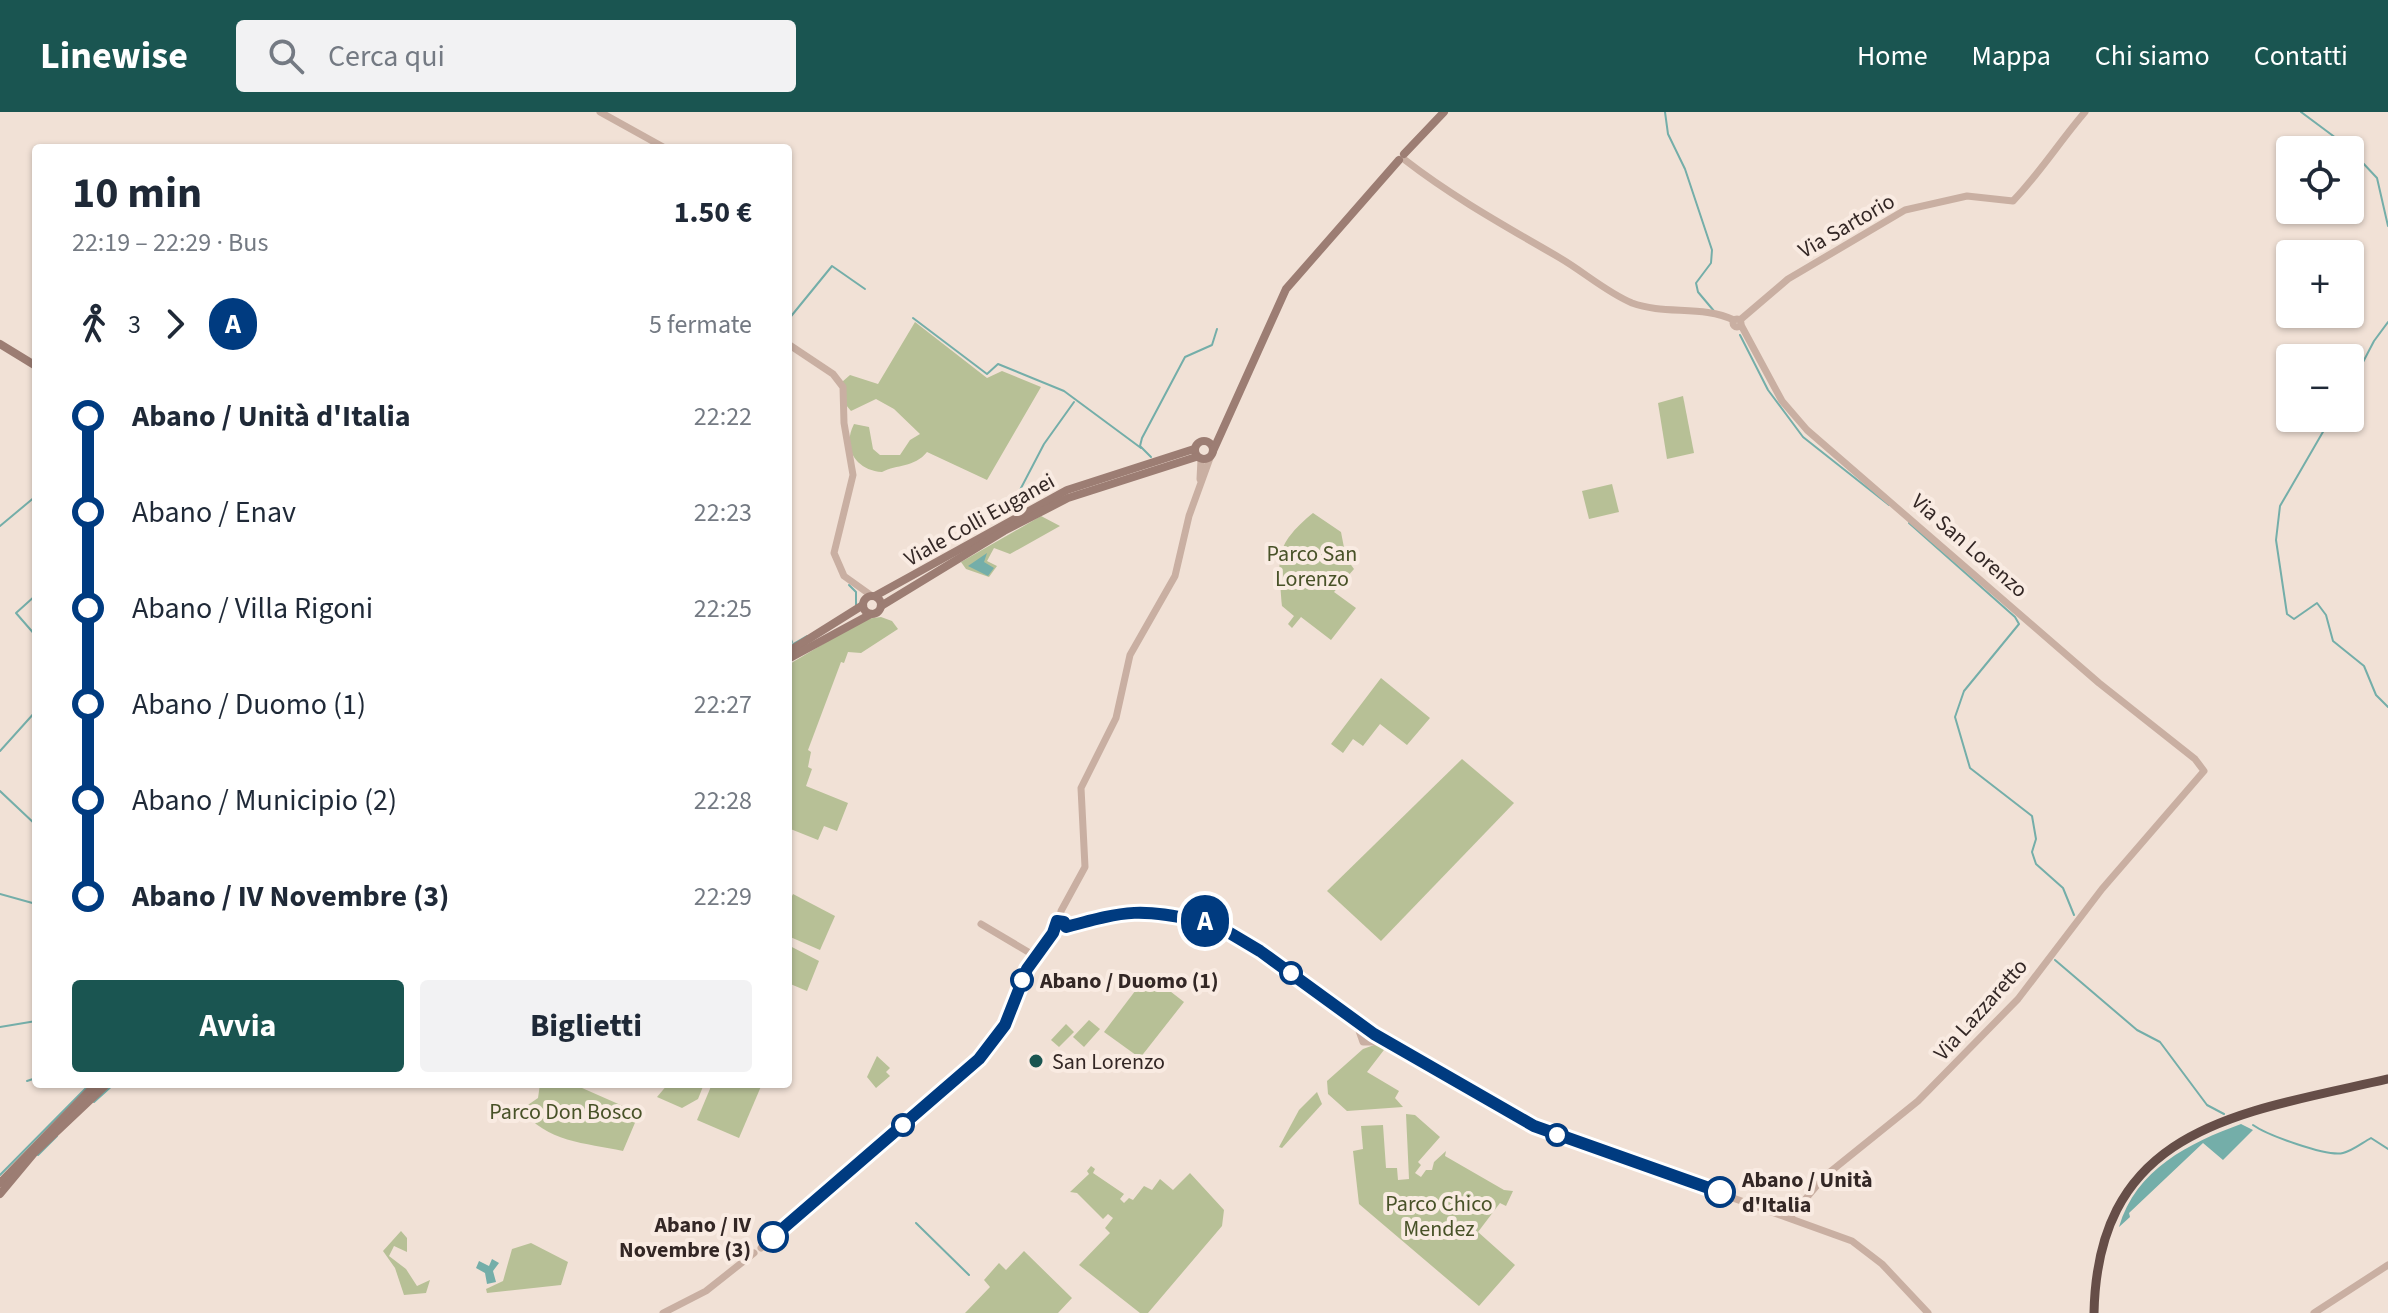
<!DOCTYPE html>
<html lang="it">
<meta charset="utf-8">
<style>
body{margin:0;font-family:"Source Sans 3",sans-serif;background:#f2f2f3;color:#1f2937;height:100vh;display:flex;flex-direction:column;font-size:30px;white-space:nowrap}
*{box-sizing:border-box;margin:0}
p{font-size:26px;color:#747a83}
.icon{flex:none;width:44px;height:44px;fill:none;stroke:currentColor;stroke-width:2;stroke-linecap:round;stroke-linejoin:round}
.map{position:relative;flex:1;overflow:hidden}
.drawer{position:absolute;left:32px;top:32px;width:760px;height:944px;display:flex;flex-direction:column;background:#fff;border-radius:8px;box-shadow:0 2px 6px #0004}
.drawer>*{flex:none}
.badge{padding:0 16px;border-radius:26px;font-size:28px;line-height:52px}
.controls{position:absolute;left:2276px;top:24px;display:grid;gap:16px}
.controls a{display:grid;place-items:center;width:88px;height:88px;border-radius:8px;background:#fff;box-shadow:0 2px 6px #0004;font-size:40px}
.map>.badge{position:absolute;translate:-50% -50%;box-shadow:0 0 0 4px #fff}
.legs{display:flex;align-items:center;gap:12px;height:88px;padding:0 40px;font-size:26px}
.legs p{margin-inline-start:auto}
.overview{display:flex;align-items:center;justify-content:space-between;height:136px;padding:0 40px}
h1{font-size:44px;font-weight:700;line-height:60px}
.button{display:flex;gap:16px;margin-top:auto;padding:16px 40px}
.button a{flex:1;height:92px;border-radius:8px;background:#1a5551;color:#fff;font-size:32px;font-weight:700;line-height:92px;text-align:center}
.button a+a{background:#f2f2f3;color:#1f2937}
ul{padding:0 40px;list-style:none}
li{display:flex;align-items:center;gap:28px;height:96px;font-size:30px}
li i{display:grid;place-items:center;width:12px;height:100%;margin:0 10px;background:currentColor}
li i::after{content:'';width:20px;height:20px;margin:-10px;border:6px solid;border-radius:50%;background:#fff}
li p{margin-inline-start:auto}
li:first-child i{background:linear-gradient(#0000 50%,currentColor 0)}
li:last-child i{background:linear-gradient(currentColor 50%,#0000 0)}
header{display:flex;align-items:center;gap:48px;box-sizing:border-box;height:112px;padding:0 40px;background:#1a5551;color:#fff}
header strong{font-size:38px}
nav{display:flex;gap:44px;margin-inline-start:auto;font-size:28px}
.search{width:560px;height:72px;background:#f2f2f3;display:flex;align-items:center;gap:20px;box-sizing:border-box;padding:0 28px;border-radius:8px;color:#747a83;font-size:30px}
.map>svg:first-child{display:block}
</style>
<header>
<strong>Linewise</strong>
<div class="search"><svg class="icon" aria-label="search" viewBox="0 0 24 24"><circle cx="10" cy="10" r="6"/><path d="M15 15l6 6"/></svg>Cerca qui</div>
<nav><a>Home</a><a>Mappa</a><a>Chi siamo</a><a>Contatti</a></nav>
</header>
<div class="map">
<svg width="2388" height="1201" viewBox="0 0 2388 1201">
<rect width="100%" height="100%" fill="#f1e1d6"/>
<g fill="#b7c096">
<path d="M915,210L987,266L1002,259L1041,275L987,368L927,340C914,356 897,352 882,360C855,358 842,335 854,312L869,315L873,337L880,343H900L910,328L920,322L894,297L876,287L851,299L846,293L842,270L850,263L878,272Z"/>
<polygon points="1683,284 1694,341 1667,347 1658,291"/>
<polygon points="1612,372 1619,400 1589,407 1582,379"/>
<path d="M1313,401L1341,420L1346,446L1354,457L1334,480L1356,496L1331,528L1301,505L1292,516L1288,512L1294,504L1282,494C1279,446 1272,435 1313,401Z"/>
<polygon points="1041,404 1060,414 1010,442 994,436 987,449 997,454 989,465 966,457 961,450"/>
<polygon points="881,505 892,509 898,517 861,541 848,540 844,551 841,550 808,638 811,640 808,655 812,657 806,674 848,691 837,719 824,714 818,728 788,716 788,553 865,507"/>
<polygon points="1381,566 1430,606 1407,633 1380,612 1363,634 1353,627 1343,641 1331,632"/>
<polygon points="1462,647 1514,691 1381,829 1327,779"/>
<polygon points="793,782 835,804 820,838 788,824 788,792"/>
<polygon points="788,833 819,849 807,879 788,871"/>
<polygon points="1148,862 1184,890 1140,946 1104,920"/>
<polygon points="1089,908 1100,917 1084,935 1073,925"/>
<polygon points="1066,912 1074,920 1059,935 1051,928"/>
<polygon points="1374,933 1387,934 1367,960 1399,979 1395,986 1403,995 1347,999 1328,982 1327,969 1363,937"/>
<polygon points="877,944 890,956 886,960 890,964 876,976 867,965"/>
<path d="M540,972H573L632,998L637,1006L623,1039C586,1031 545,1030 522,997L538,986Z"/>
<polygon points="668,972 704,972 698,987 682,996 657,985"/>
<polygon points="712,972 762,972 739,1026 697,1008"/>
<polygon points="1317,980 1322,992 1282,1036 1279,1035 1299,998"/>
<polygon points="1406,1002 1415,1003 1440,1025 1418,1050 1421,1053 1415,1061 1421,1065 1426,1058 1432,1058 1434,1050 1446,1039 1445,1044 1504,1078 1513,1079 1506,1094 1500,1091 1478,1120 1515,1153 1479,1194 1359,1092 1353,1039 1363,1037 1361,1014 1383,1013 1386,1056 1397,1056 1398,1068 1409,1067"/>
<polygon points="1091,1054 1095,1057 1093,1061 1124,1082 1120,1087 1124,1091 1129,1086 1133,1088 1144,1074 1152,1078 1160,1067 1173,1078 1190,1061 1224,1098 1222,1114 1148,1201 1140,1201 1079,1153 1110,1121 1105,1116 1113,1106 1108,1102 1103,1107 1077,1081 1070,1080 1089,1062 1087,1059"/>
<polygon points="401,1119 407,1126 407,1140 394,1134 389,1144 406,1157 417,1174 430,1168 426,1181 404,1183 395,1156 383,1139"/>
<polygon points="531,1131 568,1150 561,1173 487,1181 486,1177 503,1169 512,1137"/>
<polygon points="1024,1139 1072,1186 1058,1201 965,1201 990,1175 984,1168 999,1151 1006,1158"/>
</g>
<g fill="#74aea9">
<polygon points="987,441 984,450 994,456 988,464 968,454"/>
<path d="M2241,1012L2253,1018L2223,1048L2203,1031L2129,1101L2130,1105L2119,1115C2136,1057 2189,1031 2241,1012Z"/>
<polygon points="492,1147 499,1151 493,1159 496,1170 487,1172 485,1161 476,1156 479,1149 489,1154"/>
</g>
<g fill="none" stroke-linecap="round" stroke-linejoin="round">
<g stroke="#74aea9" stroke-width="2">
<polyline points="1665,0 1668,22 1685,57 1712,138 1711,151 1696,171 1698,180 1714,199"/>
<polyline points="2301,0 2340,29"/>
<polyline points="2346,33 2377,66 2388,114"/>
<polyline points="913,206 987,262 998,252 1064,279 1141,336"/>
<polyline points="788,208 832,154 865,177"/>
<polyline points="1740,223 1768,278 1803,325 1889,393"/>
<polyline points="2350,275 2374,229 2388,210"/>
<polyline points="2331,306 2280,394 2276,428 2287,502 2294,507 2317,491 2326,503 2333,529 2364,554 2376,583 2388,595"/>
<polyline points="1151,345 1140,334 1142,326 1185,245 1212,233 1217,217"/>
<polyline points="1009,399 1044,332 1074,290"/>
<polyline points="1909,411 2015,505 2019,512 1964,579 1955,605 1970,656 2032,704 2036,727 2032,740 2036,752 2063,776 2074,803"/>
<polyline points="0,414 36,384"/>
<polyline points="849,473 856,480 856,493"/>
<polyline points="36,483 16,501 36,524"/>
<polyline points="788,520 792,530"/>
<polyline points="788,535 807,524"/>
<polyline points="0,639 36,599"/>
<polyline points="0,679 36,713"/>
<polyline points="0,782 36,792"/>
<polyline points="2055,848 2137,918 2160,930 2207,993 2224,1002"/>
<polyline points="0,915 36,909"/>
<polyline points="27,969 36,966"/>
<polyline points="94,990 114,972"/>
<path d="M2253,1013C2267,1023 2327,1045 2343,1041C2352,1039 2362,1031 2371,1026L2388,1037"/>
<polyline points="38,1043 57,1024"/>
<polyline points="0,1063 89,973"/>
<polyline points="916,1111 969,1163"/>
</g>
<g stroke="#c9afa2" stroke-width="7">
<polyline points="600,0 665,36"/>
<path d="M1405,48C1454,86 1507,115 1560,146C1584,160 1606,180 1632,191C1664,203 1703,193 1734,208"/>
<circle cx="1737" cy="211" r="4"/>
<path d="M1740,208L1788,167L1905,98L1967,84L2013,89C2040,61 2060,29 2085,0"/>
<polyline points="1741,213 1782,289 1807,318 2099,571 2195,647 2204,659 2102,777 2018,887 1918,989 1825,1064 1791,1104"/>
<polyline points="788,232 833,262 843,275 844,311 853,363 834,441 844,464 872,484"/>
<polyline points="1200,367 1201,348"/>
<polyline points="1060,809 1061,799 1085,755 1081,676 1116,606 1130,543 1175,464 1189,404 1210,346"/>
<polyline points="981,812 1035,844"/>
<polyline points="1053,821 1134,799 1155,799 1204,810 1208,808 1255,835 1374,922 1534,1014 1852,1129 1882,1152 1928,1201"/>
<polyline points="1357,913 1363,930 1387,930"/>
<polyline points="761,1136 979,947 1005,913 1027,857 1060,809"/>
<polyline points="663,1201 706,1179 754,1141"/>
<polyline points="2314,1201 2388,1153"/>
</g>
<g stroke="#9c7d73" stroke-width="8">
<polyline points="1404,42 1444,0"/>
<polyline points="0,232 36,254"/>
<circle cx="1204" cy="338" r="9"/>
<polyline points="1213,339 1286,177 1399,48"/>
<circle cx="872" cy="493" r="9"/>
<polyline points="875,484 1067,378 1194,337"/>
<polyline points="881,494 1004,419 1068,386 1196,345"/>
<polyline points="788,540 863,493"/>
<polyline points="788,547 871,502"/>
<polyline points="0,1071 96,972"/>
<polyline points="0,1082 35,1040 107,972"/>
</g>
<path stroke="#664e48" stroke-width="9" d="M2094,1201C2098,1014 2240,1001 2388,967"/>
</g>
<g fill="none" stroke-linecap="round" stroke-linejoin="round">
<defs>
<path id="line-1" d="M773,1125L979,947L1005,913L1027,857L1053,821L1057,809L1064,810L1066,815C1128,798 1140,796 1204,810L1208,808L1260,839L1374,922L1534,1014L1720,1080"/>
</defs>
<use href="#line-1" stroke="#fff" stroke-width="18"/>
<use href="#line-1" stroke="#003b80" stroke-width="12"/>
</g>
<g fill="#fff" stroke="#003b80" stroke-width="4">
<circle cx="1291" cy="861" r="10"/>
<circle cx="1022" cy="868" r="10"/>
<circle cx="903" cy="1013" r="10"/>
<circle cx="1557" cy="1023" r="10"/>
<circle cx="1720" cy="1080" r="14"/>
<circle cx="773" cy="1125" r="14"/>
</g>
<circle fill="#1a5551" stroke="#f9ebe2" stroke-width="3" cx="1036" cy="949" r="8"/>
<g text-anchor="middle" stroke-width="8" stroke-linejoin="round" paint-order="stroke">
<g font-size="22" fill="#332725" stroke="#f9ebe2">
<text transform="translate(1846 113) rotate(-30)" y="8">Via Sartorio</text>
<text transform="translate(979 407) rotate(-29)" y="8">Viale Colli Euganei</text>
<text transform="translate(1970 433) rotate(41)" y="8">Via San Lorenzo</text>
<text transform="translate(1980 897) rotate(-48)" y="8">Via Lazzaretto</text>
</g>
<g font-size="22" fill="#485228" stroke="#f9ebe2">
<text x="1312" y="449">Parco San<tspan x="1312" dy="25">Lorenzo</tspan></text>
<text x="566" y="1007">Parco Don Bosco</text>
<text x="1439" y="1099">Parco Chico<tspan x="1439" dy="25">Mendez</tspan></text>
</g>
<g font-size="22" font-weight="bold" fill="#332725" stroke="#f9ebe2" text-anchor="start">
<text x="1040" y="876">Abano / Duomo (1)</text>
<text x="1742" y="1075">Abano / Unità<tspan x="1742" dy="25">d'Italia</tspan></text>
<text x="751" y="1120" text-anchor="end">Abano / IV<tspan x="751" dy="25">Novembre (3)</tspan></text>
</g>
<g font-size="22" fill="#332725" stroke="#f9ebe2" text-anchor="start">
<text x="1052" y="957">San Lorenzo</text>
</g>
</g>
</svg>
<div class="controls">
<a><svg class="icon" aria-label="locate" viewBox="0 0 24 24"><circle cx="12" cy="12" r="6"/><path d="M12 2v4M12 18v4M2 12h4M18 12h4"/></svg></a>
<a>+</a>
<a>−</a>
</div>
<b class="badge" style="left:1205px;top:809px;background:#003b80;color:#fff">A</b>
<section class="drawer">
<div class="overview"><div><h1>10 min</h1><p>22:19 – 22:29 · Bus</p></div><b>1.50 €</b></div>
<div class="legs"><svg class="icon" aria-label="walk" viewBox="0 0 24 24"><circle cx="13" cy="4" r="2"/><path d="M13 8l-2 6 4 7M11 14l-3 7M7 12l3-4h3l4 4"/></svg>3<svg class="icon" aria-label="forward" viewBox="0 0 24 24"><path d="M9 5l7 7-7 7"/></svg><b class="badge" style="background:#003b80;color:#fff">A</b><p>5 fermate</p></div>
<ul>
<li><i style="color:#003b80"></i><b>Abano / Unità d'Italia</b><p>22:22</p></li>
<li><i style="color:#003b80"></i><span>Abano / Enav</span><p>22:23</p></li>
<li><i style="color:#003b80"></i><span>Abano / Villa Rigoni</span><p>22:25</p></li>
<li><i style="color:#003b80"></i><span>Abano / Duomo (1)</span><p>22:27</p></li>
<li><i style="color:#003b80"></i><span>Abano / Municipio (2)</span><p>22:28</p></li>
<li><i style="color:#003b80"></i><b>Abano / IV Novembre (3)</b><p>22:29</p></li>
</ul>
<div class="button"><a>Avvia</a><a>Biglietti</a></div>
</section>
</div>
